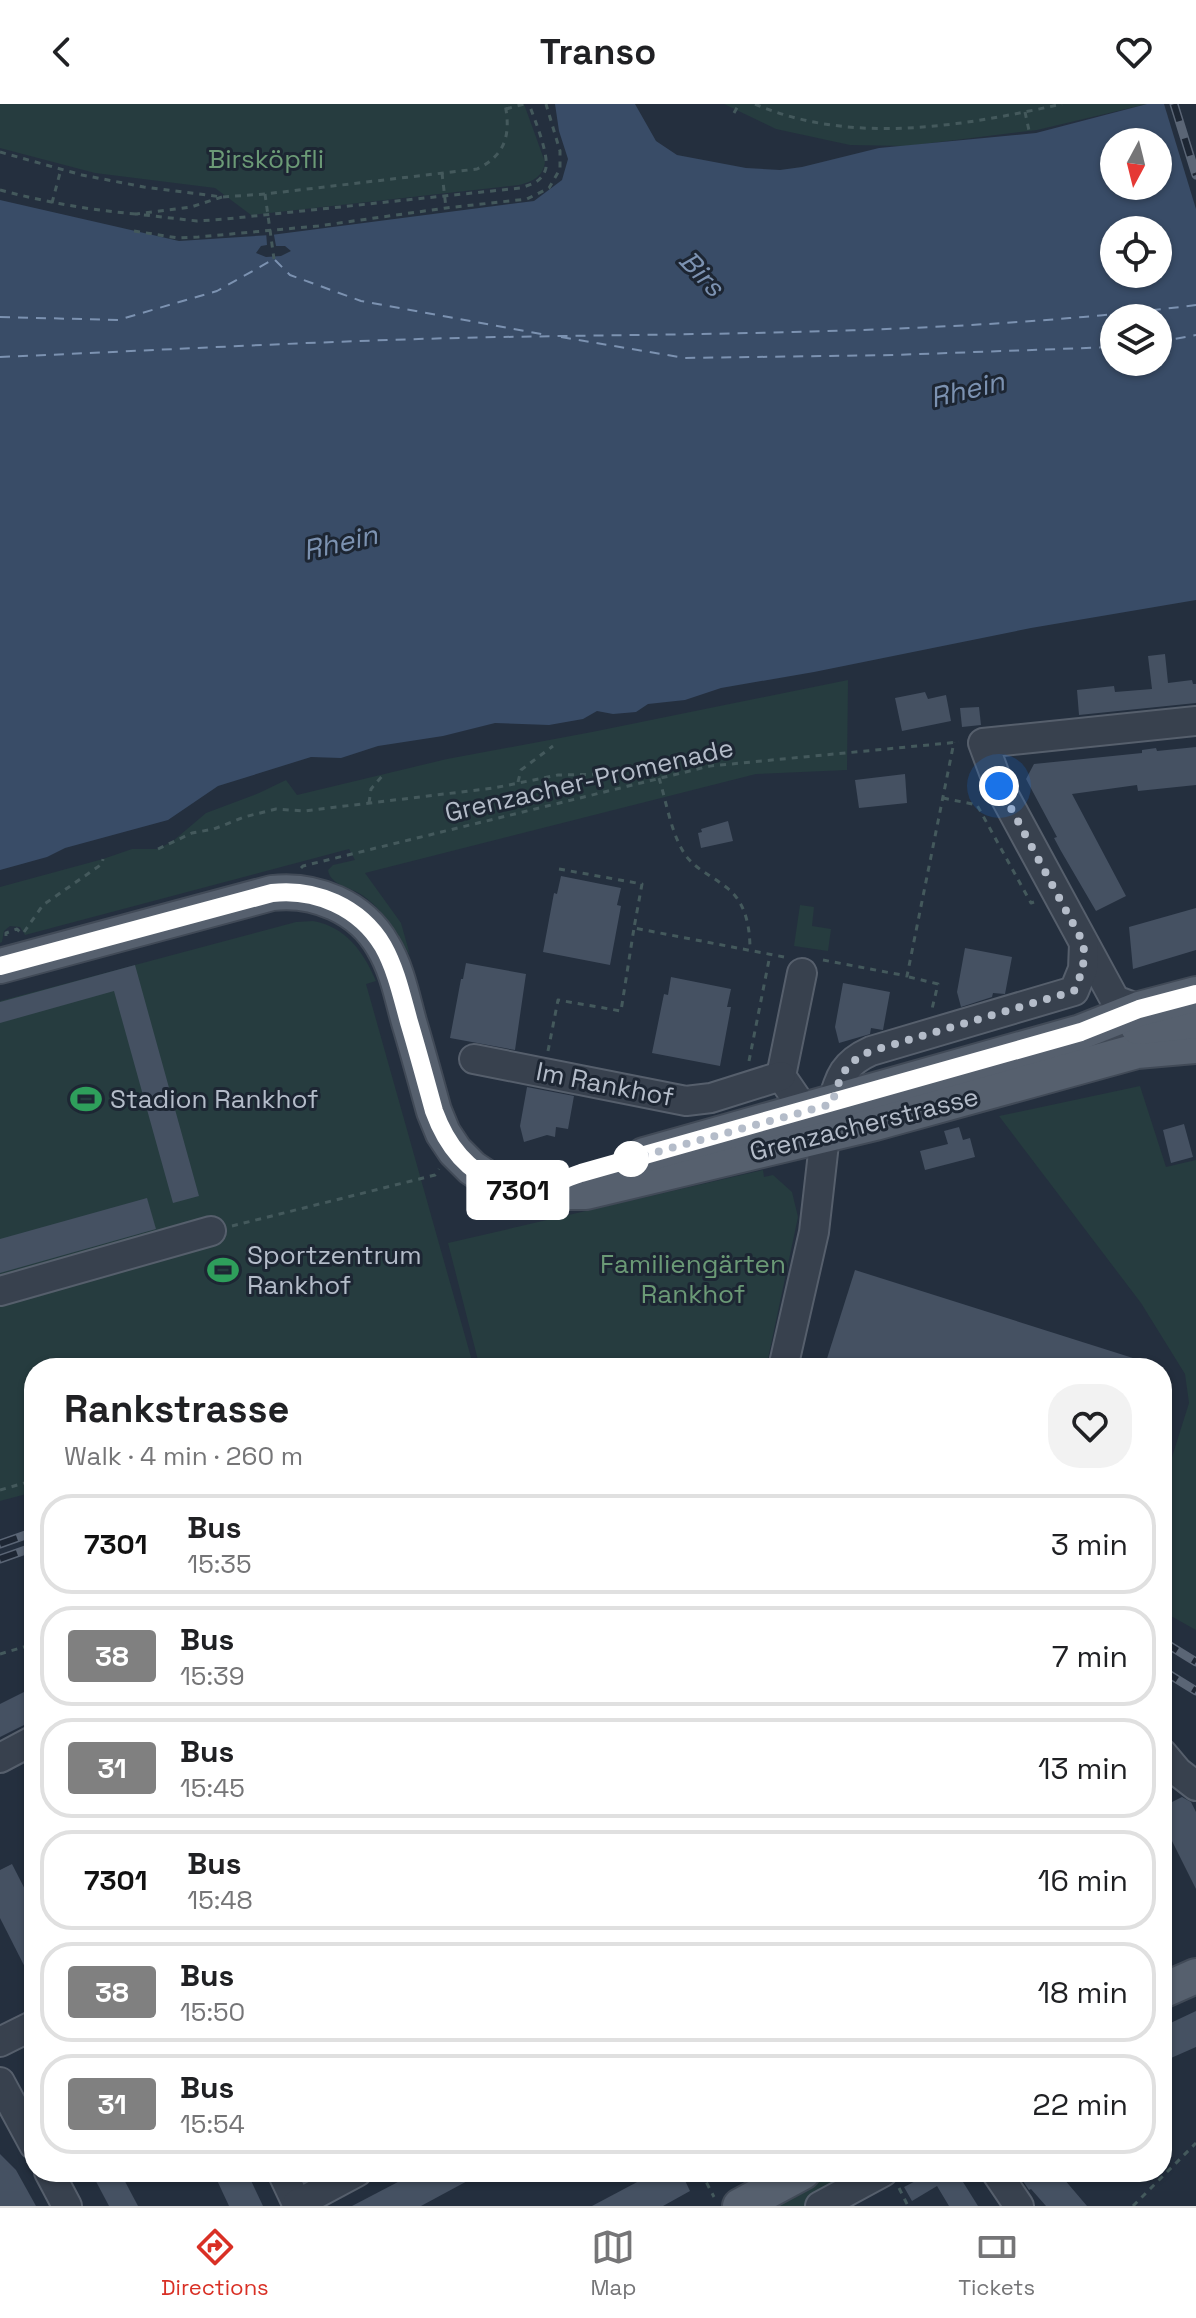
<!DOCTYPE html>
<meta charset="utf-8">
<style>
body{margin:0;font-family:"Space Grotesk",sans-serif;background:#f2f2f2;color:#202124;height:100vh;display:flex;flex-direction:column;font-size:30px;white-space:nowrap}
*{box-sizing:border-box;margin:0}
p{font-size:26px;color:#757577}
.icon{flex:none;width:44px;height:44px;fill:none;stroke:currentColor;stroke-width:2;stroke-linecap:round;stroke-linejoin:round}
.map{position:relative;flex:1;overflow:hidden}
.panel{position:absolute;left:24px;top:1254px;width:1148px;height:824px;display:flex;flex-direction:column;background:#fff;border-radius:32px;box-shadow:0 2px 6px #0004}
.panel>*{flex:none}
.badge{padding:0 16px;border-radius:6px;font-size:28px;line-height:52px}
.needle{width:52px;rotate:187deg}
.fabs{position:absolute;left:1100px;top:24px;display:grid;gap:16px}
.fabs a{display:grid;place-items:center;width:72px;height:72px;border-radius:50%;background:#fff;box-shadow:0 2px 6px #0004;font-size:40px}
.you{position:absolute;width:40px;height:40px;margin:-20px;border:6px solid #fff;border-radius:50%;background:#1a73e8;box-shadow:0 0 0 12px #1a73e833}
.map>.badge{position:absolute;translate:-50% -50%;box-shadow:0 0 0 4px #fff}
.round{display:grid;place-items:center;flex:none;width:84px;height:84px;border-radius:32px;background:#f2f2f2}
.head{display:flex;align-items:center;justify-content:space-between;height:136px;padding:0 40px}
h1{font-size:38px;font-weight:700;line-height:60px}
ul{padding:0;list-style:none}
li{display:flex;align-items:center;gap:24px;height:100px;margin:0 16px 12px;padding:0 24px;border:4px solid #e0e0e0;border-radius:32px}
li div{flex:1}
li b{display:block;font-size:30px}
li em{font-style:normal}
li .badge{min-width:88px;font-weight:700;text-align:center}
header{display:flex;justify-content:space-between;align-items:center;height:104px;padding:0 40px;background:#fff;font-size:36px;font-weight:700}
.tab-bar{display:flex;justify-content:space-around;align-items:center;height:112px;border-top:2px solid #e0e0e0;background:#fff;font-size:22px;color:#757577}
.tab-bar a{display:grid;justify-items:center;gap:4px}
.tab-bar .selected{color:#d93025}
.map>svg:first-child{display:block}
</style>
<header><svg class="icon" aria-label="back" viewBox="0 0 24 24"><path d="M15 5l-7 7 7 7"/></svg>Transo<svg class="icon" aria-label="heart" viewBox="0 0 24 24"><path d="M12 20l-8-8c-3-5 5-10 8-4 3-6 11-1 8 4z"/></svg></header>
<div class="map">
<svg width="1196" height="2102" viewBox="0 0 1196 2102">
<rect width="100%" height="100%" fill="#242f3e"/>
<g fill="#263c3f">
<path d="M0,0H524L545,58C543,73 532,78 519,81L251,111L215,84L95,69L0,44Z"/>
<polygon points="724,0 1147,0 1037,26 907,42 850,41 776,25"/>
<path d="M848,576L847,666L756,670L365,769L401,819L410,851C396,829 384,806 362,791C350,783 330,781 328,766L333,761L355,756L349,745L25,831L20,823L10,822L4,827L2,838L0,839V783L103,755L132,745H158L173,737L206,709L259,689L286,676L297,691L447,655L592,628Z"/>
<polygon points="800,801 814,803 812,822 831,825 828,847 794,842"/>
<path d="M313,817C346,823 363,847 376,877L366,880L474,1264H34V1388L0,1397V897L296,818Z"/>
<polygon points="1140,982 1166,1063 1196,1056 1196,1526 1162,1507 1162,1385 1189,1299 1185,1270 1141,1199 999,1012"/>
<polygon points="763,1066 764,1073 773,1071 792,1088 798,1113 766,1264 480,1264 448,1139"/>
<polygon points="803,2068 883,2068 820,2102 740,2102"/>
</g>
<path fill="#394c67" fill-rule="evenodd" d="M555,0H635L656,37L677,51L746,64L780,66L802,63L879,44L1036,29L1147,0H1196V496L1031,524L814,568L721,584L685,596L648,600L636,608L613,610L597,607L583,615L549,621L495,619L443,632L378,642L341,654L311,653L218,682L168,716L65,744L47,753L0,766V96L179,137L271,131L534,97L562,76L568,55L559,27ZM1114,38H1158V82H1114ZM1114,126H1158V170H1114ZM1114,214H1158V258H1114Z"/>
<g fill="#242f3e">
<polygon points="1164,0 1196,0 1196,105"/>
<polygon points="273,126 276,142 285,142 291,147 281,152 266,153 256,149 261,142 267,141 266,127"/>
</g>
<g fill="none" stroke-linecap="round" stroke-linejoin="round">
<g stroke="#7c92b1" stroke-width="2" stroke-dasharray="10 8" stroke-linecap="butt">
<polyline points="0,213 118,216 217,187 274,155 290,171 361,197 547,231"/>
<polyline points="561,233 685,254 893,251 1114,243"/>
<polyline points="1158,238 1196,231"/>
<path d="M0,253C167,246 334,236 502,233C733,229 966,230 1196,201"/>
</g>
</g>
<g fill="#455162">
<polygon points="1165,550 1168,579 1192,576 1193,580 1196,580 1196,599 1079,611 1077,586 1114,582 1115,588 1152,585 1148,552"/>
<polygon points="925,588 928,595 946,591 951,617 902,627 895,594"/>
<polygon points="979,603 981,621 962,623 960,604"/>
<polygon points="1196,643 1196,681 1138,687 1137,681 1072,690 1126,792 1096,807 1061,747 1054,734 1057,733 1026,675 1034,660 1142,649 1142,646 1156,644 1157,647"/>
<polygon points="905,670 907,699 859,704 855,676"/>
<polygon points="728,717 733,737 701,744 698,729 702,728 701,725"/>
<polygon points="561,772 621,784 617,801 621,802 610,861 543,848 554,789 557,790"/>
<polygon points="1196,804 1196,846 1133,865 1129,823"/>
<polygon points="965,844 1012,853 1005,890 993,889 992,893 961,903 957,888"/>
<polygon points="466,859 526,870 515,946 450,934 461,875 463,875"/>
<polygon points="135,861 199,1092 173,1099 114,887 0,919 0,898"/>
<polygon points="671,873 731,885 727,903 731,903 720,962 652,949 664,890 668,891"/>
<polygon points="843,879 890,888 883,926 871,924 870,930 839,939 835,923"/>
<polygon points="527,983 574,992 568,1025 556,1023 555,1033 547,1031 524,1038 520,1022"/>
<polygon points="1184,1020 1193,1053 1171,1059 1163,1026"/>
<polygon points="959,1023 963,1036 970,1034 975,1053 925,1066 920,1047 948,1040 944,1027"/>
<polygon points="147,1094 156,1125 0,1169 0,1135"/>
<polygon points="855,1166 1155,1261 1155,1264 824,1264"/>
<polygon points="34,1583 34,1616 0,1633 0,1600"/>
<polygon points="1182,1693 1191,1698 1196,1708 1196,1785 1162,1717 1162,1703"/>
<polygon points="12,1760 34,1803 34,1881 0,1814 0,1766"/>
<polygon points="1196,1907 1196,1943 1162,1958 1162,1923"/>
<polygon points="0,2050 16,2066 36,2102 0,2102"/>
<polygon points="91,2068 120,2068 138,2102 109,2102"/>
<polygon points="223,2068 247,2068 263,2102 229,2102 215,2072"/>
<polygon points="417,2068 484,2068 421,2102 352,2102"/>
<polygon points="656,2068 681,2068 690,2087 663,2102 592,2102"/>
<polygon points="928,2068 962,2068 958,2070 978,2102 949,2102 937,2082 912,2097 904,2083 929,2070"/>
<polygon points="1017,2068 1034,2068 1040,2078 1054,2068 1058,2068 1087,2102 1046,2102 1031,2085 1029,2086"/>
</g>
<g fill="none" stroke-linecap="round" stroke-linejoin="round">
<defs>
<g id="minor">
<polyline points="802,869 781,972 805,1007"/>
<polyline points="1139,905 1115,896 999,682 983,639 1196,617"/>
<polyline points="474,955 686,997 711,994 781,972"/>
<path d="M832,1000C840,972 844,959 871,947L1074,887L1083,865L1084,840"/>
<polyline points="0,1187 211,1127"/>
<polyline points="783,1264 814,1128 825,1031"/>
<polyline points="1162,1649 1178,1668 1196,1682"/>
<polyline points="0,1654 34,1636"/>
<polyline points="0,1938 34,1921"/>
<polyline points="0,1978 34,2041"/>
<polyline points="49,2068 67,2102"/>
<polyline points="282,2068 298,2102"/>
<polyline points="996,2068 1019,2102"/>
<polyline points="297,2100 357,2068"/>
<polyline points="820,2102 883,2068"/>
</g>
<g id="major">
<path d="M0,862L272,789C315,784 361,803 383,842C397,865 402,893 409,918C418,948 426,978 434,1007L443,1029L455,1047L472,1064L490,1076L510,1084L530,1088H586L875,1019L1137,947L1196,942"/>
<polyline points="1138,923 1196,917"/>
<polyline points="644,1051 1081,928 1139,905 1196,890"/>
<polyline points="1162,1887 1196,1872"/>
<polyline points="740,2102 803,2068"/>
</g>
</defs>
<use href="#minor" stroke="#565f6c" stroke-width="32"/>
<use href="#major" stroke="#414a57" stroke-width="38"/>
<g stroke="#44595c" stroke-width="3" stroke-dasharray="6 6" stroke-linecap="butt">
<path d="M755,0C852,42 963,22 1062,0"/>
<polyline points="506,5 524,0"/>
<polyline points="1025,8 1030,31"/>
<polyline points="734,9 739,0"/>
<path d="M0,48L82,71L144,83L222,93L265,90L477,65C506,51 511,30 505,0"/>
<polyline points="442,69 446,104"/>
<path d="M0,86C45,98 89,106 136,110"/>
<polyline points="265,90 274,155"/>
<path d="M222,93L191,103L136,110L197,117L226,115L520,84C530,81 541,78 545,67C551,54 534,14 529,0"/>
<polyline points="52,99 61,65"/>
<polyline points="134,127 178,134 198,133 318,122 446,104 527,95 549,84 560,65 560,47 546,0"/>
<path d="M659,674C667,700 671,730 686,752C697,766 712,772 726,783C746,798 750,823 750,846"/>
<polyline points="518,678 521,666 553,642"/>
<polyline points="943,694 977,701 1031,799 1034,798"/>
<polyline points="369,699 371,685 383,671"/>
<polyline points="158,745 192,729 214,725 244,713 276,705 304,707 494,684 558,671 608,670 615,673 621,683"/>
<polyline points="301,764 303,762 710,662 959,638"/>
<polyline points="559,765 642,780 634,824 784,853"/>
<polyline points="24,828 43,801 102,760 103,755"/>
<polyline points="6,832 6,829 17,825 21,829"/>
<polyline points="823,856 907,872 954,638"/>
<polyline points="909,873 938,880 932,905"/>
<polyline points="548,947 558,896 621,907 634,824"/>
<polyline points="749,957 770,851"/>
<polyline points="232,1122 435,1071 439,1065"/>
<polyline points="0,1386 28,1378 34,1395"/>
<polyline points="0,1550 34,1540"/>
<polyline points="701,2068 714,2093"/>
<polyline points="899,2084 908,2102"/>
<polyline points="1133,2102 1196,2039"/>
</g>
<use href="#minor" stroke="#38414e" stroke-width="28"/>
<use href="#major" stroke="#56606e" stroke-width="34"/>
<defs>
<g id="rail">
<polyline points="1174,0 1196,71"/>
<polyline points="0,1440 34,1428"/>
<polyline points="0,1455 34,1443"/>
<polyline points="1162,1537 1196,1558"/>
<polyline points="1162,1566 1196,1587"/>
</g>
</defs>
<use href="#rail" stroke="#5a6575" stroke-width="9"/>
<use href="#rail" stroke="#1d2633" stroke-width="6" stroke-dasharray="18" stroke-linecap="butt"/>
</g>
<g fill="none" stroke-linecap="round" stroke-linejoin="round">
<defs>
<path id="line" d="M0,862L272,789C315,784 360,803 383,842C396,865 402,893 409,918C418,948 426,978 434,1007C446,1040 465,1066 498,1079C507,1083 518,1088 528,1087C539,1087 568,1073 581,1069L1081,928L1139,905L1196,890"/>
</defs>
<use href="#line" stroke="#fff" stroke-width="18"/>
<use href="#line" stroke="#fff" stroke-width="12"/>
<path stroke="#b4bcc9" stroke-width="8" stroke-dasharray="0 14.4" d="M631,1055L832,1000C840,972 844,959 871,947L1074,887L1083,865L1084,840L999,682"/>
</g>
<defs>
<symbol id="stadium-bare" viewBox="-9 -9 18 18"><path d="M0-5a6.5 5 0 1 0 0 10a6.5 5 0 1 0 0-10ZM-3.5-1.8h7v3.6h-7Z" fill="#2e9e5b" stroke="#1d2633" stroke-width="2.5" paint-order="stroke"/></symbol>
</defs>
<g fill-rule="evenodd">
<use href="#stadium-bare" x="64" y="973" width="44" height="44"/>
<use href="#stadium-bare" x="201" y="1144" width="44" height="44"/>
</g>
<circle fill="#fff" stroke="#fff" stroke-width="4" cx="631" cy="1055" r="16"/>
<g text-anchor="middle" stroke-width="6" stroke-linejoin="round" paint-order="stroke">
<g font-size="26" fill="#6b9a76" stroke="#1d2633">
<text x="266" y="64">Birsköpfli</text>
<text x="693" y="1169">Familiengärten<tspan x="693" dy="30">Rankhof</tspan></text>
</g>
<g font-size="26" fill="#b4bcc9" stroke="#1d2633">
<text transform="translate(589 676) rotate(-13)" y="9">Grenzacher-Promenade</text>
<text transform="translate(605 980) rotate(11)" y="9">Im Rankhof</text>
<text transform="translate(864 1020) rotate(-14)" y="9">Grenzacherstrasse</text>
</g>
<g font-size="26" fill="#b4bcc9" stroke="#1d2633" text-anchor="start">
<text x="110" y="1004">Stadion Rankhof</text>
<text x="247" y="1160">Sportzentrum<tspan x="247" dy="30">Rankhof</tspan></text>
</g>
<g font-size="28" font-style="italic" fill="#7c92b1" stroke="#1d2633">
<text transform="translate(702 169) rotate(46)" y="10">Birs</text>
<text transform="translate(967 285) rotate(-14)" y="10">Rhein</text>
<text transform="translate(340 438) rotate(-13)" y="10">Rhein</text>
</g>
</g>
</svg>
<div class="fabs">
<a><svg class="needle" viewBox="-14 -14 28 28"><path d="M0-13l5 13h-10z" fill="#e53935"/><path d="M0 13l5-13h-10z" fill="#757577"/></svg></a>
<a><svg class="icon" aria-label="locate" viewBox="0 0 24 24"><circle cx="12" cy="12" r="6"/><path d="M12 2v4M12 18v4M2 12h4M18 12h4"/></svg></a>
<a><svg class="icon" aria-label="layers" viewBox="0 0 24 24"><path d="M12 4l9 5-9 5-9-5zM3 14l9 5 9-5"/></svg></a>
</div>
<div class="you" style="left:999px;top:682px"></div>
<b class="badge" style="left:518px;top:1086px;background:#fff;color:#111">7301</b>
<section class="panel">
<div class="head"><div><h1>Rankstrasse</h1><p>Walk · 4 min · 260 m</p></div><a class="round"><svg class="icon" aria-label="heart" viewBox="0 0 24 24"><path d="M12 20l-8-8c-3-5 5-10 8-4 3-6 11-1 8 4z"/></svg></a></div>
<ul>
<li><span class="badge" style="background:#fff;color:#111">7301</span><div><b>Bus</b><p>15:35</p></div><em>3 min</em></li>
<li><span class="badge" style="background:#808080;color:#fff">38</span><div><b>Bus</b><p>15:39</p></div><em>7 min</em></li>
<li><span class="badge" style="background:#808080;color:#fff">31</span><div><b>Bus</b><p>15:45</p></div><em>13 min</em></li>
<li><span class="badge" style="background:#fff;color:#111">7301</span><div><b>Bus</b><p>15:48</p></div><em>16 min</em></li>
<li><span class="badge" style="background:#808080;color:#fff">38</span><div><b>Bus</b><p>15:50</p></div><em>18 min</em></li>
<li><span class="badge" style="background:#808080;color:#fff">31</span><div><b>Bus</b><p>15:54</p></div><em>22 min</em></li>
</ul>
</section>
</div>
<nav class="tab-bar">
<a class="selected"><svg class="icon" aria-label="directions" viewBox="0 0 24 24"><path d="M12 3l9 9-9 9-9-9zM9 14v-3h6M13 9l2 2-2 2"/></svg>Directions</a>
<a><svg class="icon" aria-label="map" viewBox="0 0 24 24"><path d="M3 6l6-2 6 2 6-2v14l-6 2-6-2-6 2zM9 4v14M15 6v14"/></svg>Map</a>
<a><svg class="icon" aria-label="tickets" viewBox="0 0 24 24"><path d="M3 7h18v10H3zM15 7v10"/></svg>Tickets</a>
</nav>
